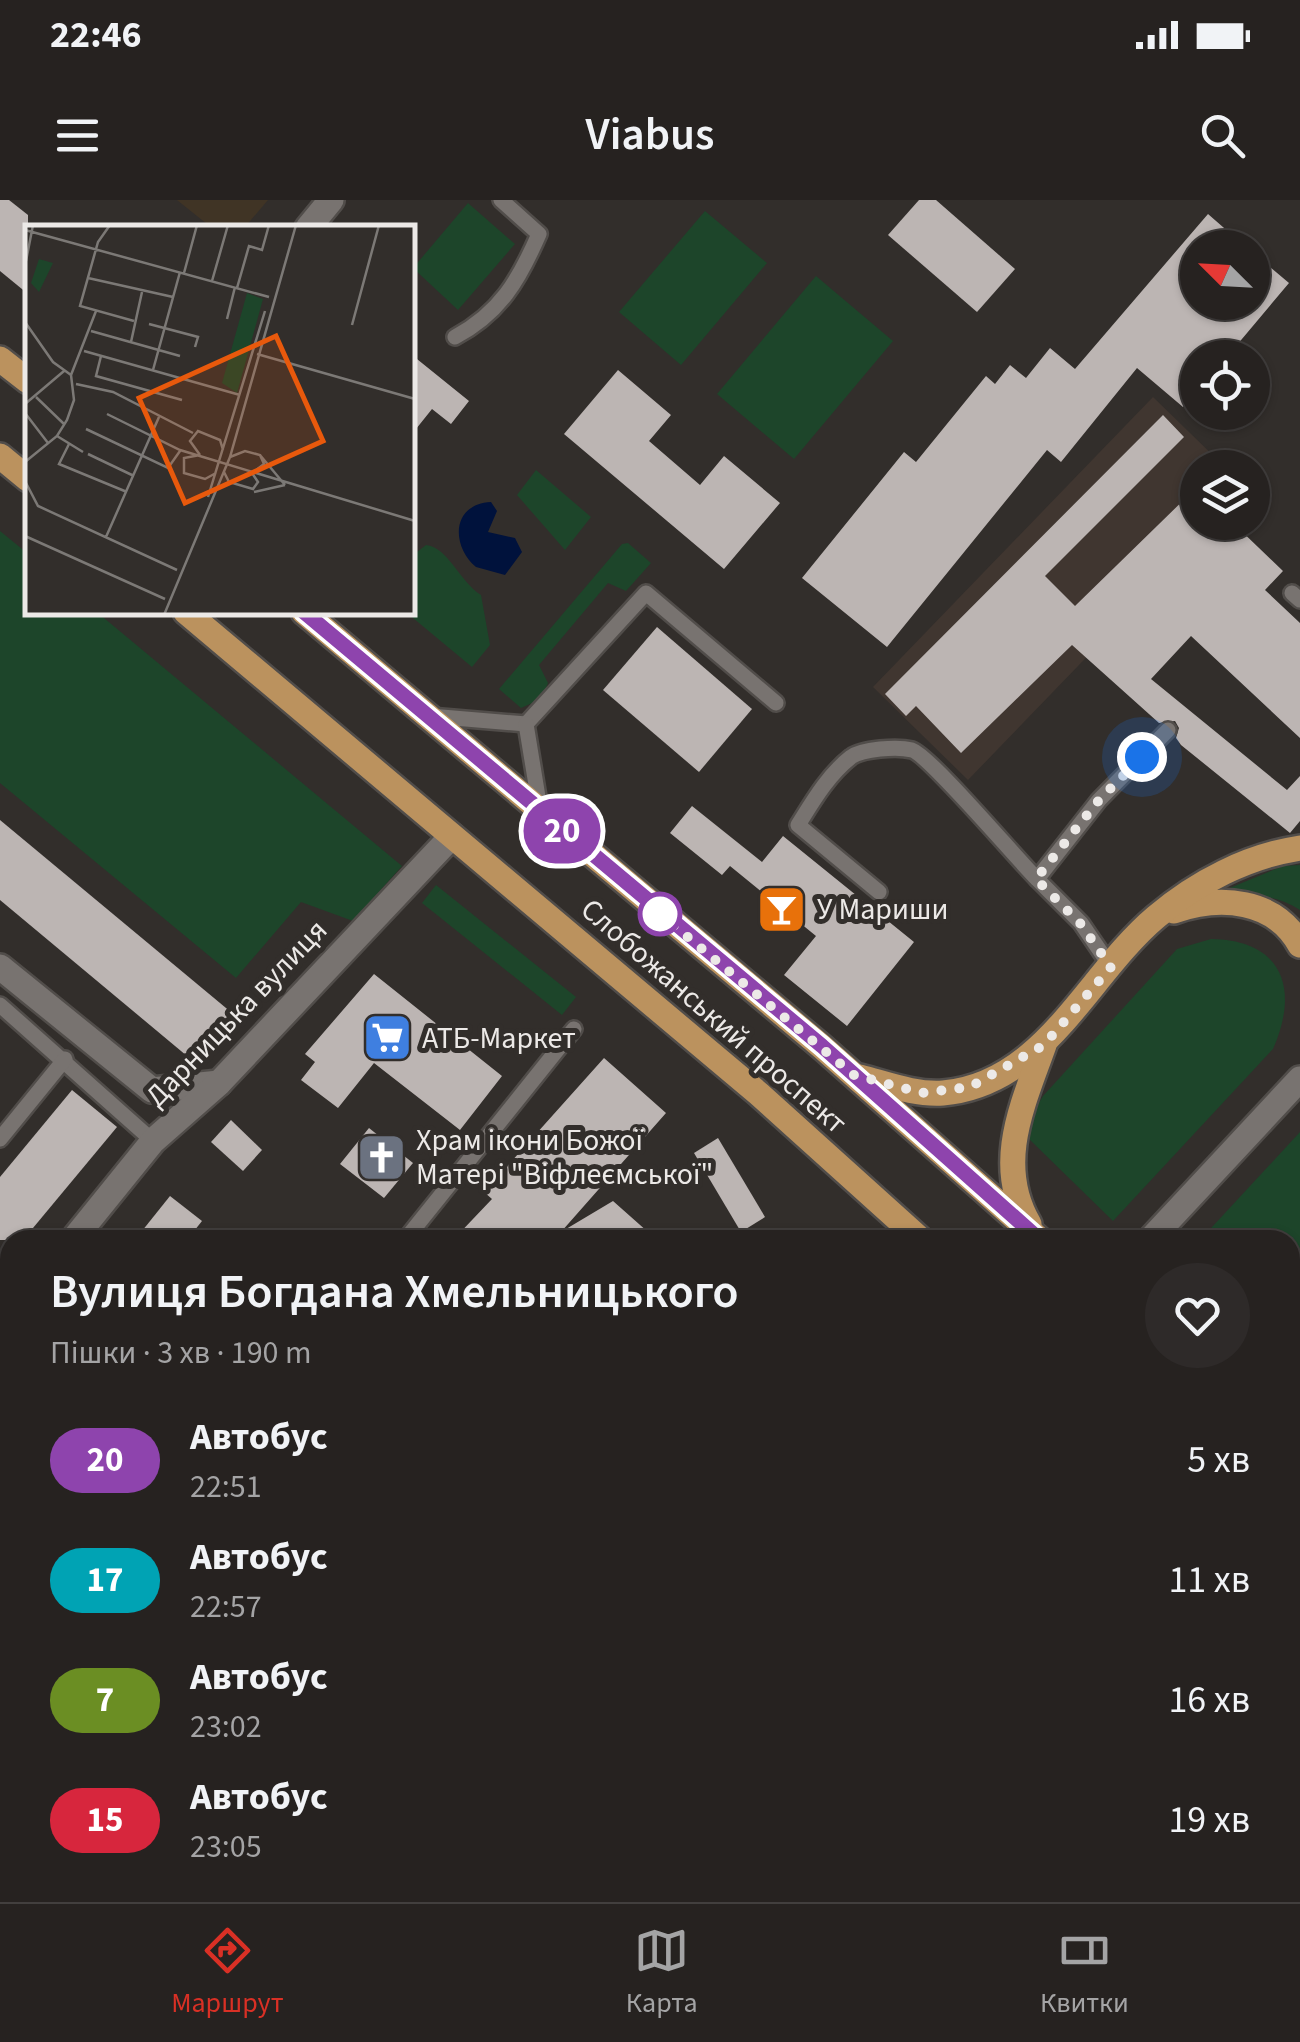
<!DOCTYPE html>
<html lang="uk">
<meta charset="utf-8">
<style>
body{margin:0;font-family:"Source Sans 3",sans-serif;background:#2e2a29;color:#f1f3f6;height:100vh;display:flex;flex-direction:column;font-size:38px;white-space:nowrap}
*{box-sizing:border-box;margin:0}
p{font-size:32px;color:#a4a4a5}
.icon{flex:none;width:55px;height:55px;fill:none;stroke:currentColor;stroke-width:2;stroke-linecap:round;stroke-linejoin:round}
.map{position:relative;flex:1;overflow:hidden}
.drawer{position:absolute;left:0px;top:1030px;width:1300px;height:672px;display:flex;flex-direction:column;background:#262220;border-radius:30px 30px 0 0;box-shadow:0 2px 8px #0004,0 0 0 2px #423f3e}
.drawer>*{flex:none}
.badge{padding:0 20px;border-radius:32px;font-size:35px;line-height:65px}
.needle{width:65px;rotate:294deg}
.controls{position:absolute;left:1180px;top:30px;display:grid;gap:20px}
.controls a{display:grid;place-items:center;width:90px;height:90px;border-radius:50%;background:#262220;box-shadow:0 2px 8px #0004,0 0 0 2px #423f3e;font-size:50px}
.you{position:absolute;width:50px;height:50px;margin:-25px;border:8px solid #fff;border-radius:50%;background:#1a73e8;box-shadow:0 0 0 15px #1a73e833}
.map>.badge{position:absolute;translate:-50% -50%;box-shadow:0 0 0 5px #fff}
.round{display:grid;place-items:center;flex:none;width:105px;height:105px;border-radius:52px;background:#2e2a29}
.head{display:flex;align-items:center;justify-content:space-between;height:170px;padding:0 50px}
h1{font-size:48px;font-weight:600;line-height:75px}
ul{padding:0;list-style:none}
li{display:flex;align-items:center;gap:30px;height:120px;padding:0 50px}
li div{flex:1}
li b{display:block;font-size:38px}
li em{font-style:normal}
li .badge{min-width:110px;font-weight:700;text-align:center}
.status{display:flex;justify-content:space-between;align-items:center;height:70px;padding:0 50px;background:#262220;direction:ltr}
.status svg{height:28px;fill:currentColor}
header{display:flex;justify-content:space-between;align-items:center;height:130px;padding:0 50px;background:#262220;font-size:45px;font-weight:600}
.menu{display:flex;justify-content:space-around;align-items:center;height:140px;border-top:2px solid #423f3e;background:#262220;font-size:28px;color:#a4a4a5}
.menu a{display:grid;justify-items:center;gap:5px}
.menu .current{color:#d93025}
.map>svg:first-child{display:block}
</style>
<div class="status"><b>22:46</b><svg viewBox="0 0 49 12"><path d="M0 12V9h3v3zM5 12V6h3v6zM10 12V3h3v9zM15 12V0h3v12zM26 1h20v11H26zM47 4h2v5h-2z"/></svg></div>
<header><svg class="icon" aria-label="menu" viewBox="0 0 24 24"><path d="M4 6h16M4 12h16M4 18h16"/></svg>Viabus<svg class="icon" aria-label="search" viewBox="0 0 24 24"><circle cx="10" cy="10" r="6"/><path d="M15 15l6 6"/></svg></header>
<div class="map">
<svg width="1300" height="1702" viewBox="0 0 1300 1702">
<rect width="100%" height="100%" fill="#322e2b"/>
<polygon fill="#403630" points="1153,197 1225,267 1198,268 1198,322 1216,323 968,580 873,487"/>
<polygon fill="#403425" points="177,0 268,0 245,27 212,28"/>
<g fill="#1d452a">
<polygon points="468,3 515,44 458,110 413,68"/>
<polygon points="705,11 767,63 681,165 619,112"/>
<polygon points="816,76 893,141 794,259 717,194"/>
<polygon points="536,270 591,317 565,350 517,295"/>
<polygon points="0,331 27,353 28,412 98,413 402,666 353,721 301,702 236,778 0,583"/>
<polygon points="628,343 651,363 626,391 608,383 539,465 548,483 541,499 521,508 499,489 622,344"/>
<path d="M426,345C448,347 459,381 481,395L490,445L472,467L407,413L412,412L413,355Z"/>
<path d="M1300,665V710C1276,694 1248,694 1220,692L1283,666Z"/>
<polygon points="436,685 576,797 562,815 422,703"/>
<path d="M1211,739C1282,740 1300,788 1273,849L1113,1021L1027,937L1029,920L1043,896L1177,749Z"/>
<polygon points="1300,932 1300,1133 1290,1144 1290,1040 1200,1040"/>
</g>
<path fill="#00123c" d="M491,302L497,311L488,332L515,338L522,352L505,375L476,367C451,346 451,304 491,302Z"/>
<g fill="#bcb5b3">
<polygon points="0,0 9,0 28,15 28,94 0,71"/>
<polygon points="919,0 936,0 1015,69 977,112 888,35"/>
<polygon points="1208,14 1247,48 1198,48 1198,102 1252,102 1252,52 1289,83 1226,158 1198,158 1198,190 1183,207 1137,168 1061,262 1047,250 887,447 802,378 904,252 916,262 986,176 995,184 1010,165 1026,178 1050,148 1075,169"/>
<polygon points="412,155 469,201 451,224 432,209 412,234"/>
<polygon points="618,170 671,215 649,241 700,285 724,256 780,303 724,369 564,234"/>
<polygon points="1163,215 1184,237 1045,376 1075,406 1198,286 1198,322 1232,322 1283,371 1265,390 1300,423 1300,538 1191,436 1151,479 1287,590 1300,576 1300,621 1290,633 1181,545 1176,538 1179,528 1175,521 1159,523 1072,445 961,553 916,506 906,516 885,494"/>
<polygon points="657,427 752,509 699,572 603,490"/>
<polygon points="692,606 762,662 783,636 914,742 847,826 784,775 816,736 730,666 722,675 670,633"/>
<polygon points="0,620 232,813 193,861 0,700"/>
<polygon points="374,774 502,876 460,930 374,863 338,908 301,880 315,862 305,854"/>
<polygon points="604,858 666,913 561,1032 613,1001 657,1040 453,1040 492,999 484,992"/>
<polygon points="72,890 117,927 23,1040 0,1040 0,977"/>
<polygon points="231,920 262,950 243,971 211,942"/>
<polygon points="369,928 413,963 384,998 340,964"/>
<polygon points="718,938 765,1017 741,1032 694,953"/>
<polygon points="170,996 202,1021 187,1040 154,1040 142,1031"/>
</g>
<g fill="none" stroke-linecap="round" stroke-linejoin="round">
<defs>
<g id="lane">
<path d="M455,137C500,113 519,80 539,34L501,0"/>
<polyline points="1292,393 1300,400"/>
<polyline points="430,516 526,524"/>
<polyline points="526,524 646,393 776,503"/>
<polyline points="526,524 540,609"/>
<path d="M879,692L798,625C813,601 828,575 851,557C862,549 897,546 912,550C930,556 1016,658 1037,679"/>
<polyline points="1111,767 1081,723 1037,679 1099,600 1168,530"/>
<polyline points="0,805 153,941"/>
<polyline points="0,939 65,859"/>
<polyline points="405,1040 574,829"/>
<polyline points="2,1375 10,1365"/>
</g>
<g id="street">
<polyline points="0,767 152,890 219,883"/>
<polyline points="73,1040 153,941 219,883 452,636"/>
<polyline points="0,1130 10,1117"/>
<polyline points="0,1569 10,1558"/>
<polyline points="395,1692 404,1702"/>
<polyline points="152,1702 164,1692"/>
<polyline points="517,1702 529,1692"/>
<polyline points="874,1702 878,1692"/>
</g>
<g id="secondary">
<polyline points="308,28 331,0"/>
<polyline points="1150,1040 1300,879"/>
</g>
<g id="primary">
<polyline points="0,159 28,181"/>
<polyline points="0,256 28,279"/>
<polyline points="186,412 759,894 921,1040"/>
<polyline points="304,412 822,847 1040,1040"/>
<path d="M1174,711C1220,695 1275,699 1300,745"/>
<path d="M860,877C887,884 915,895 943,893C1045,884 1087,775 1156,717C1197,682 1248,656 1300,648"/>
<path d="M1029,1024C994,964 1023,904 1044,845"/>
<polyline points="1290,1158 1300,1149"/>
<polyline points="1298,1293 1293,1215 1300,1191"/>
<polyline points="1290,1385 1300,1394"/>
</g>
</defs>
<use href="#lane" stroke="#514d4a" stroke-width="20"/>
<use href="#street" stroke="#514d4a" stroke-width="30"/>
<use href="#secondary" stroke="#514d4a" stroke-width="30"/>
<use href="#primary" stroke="#514d4a" stroke-width="30"/>
<use href="#lane" stroke="#787370" stroke-width="15"/>
<use href="#street" stroke="#787370" stroke-width="25"/>
<use href="#secondary" stroke="#787370" stroke-width="25"/>
<use href="#primary" stroke="#bb925e" stroke-width="25"/>
</g>
<g fill="none" stroke-linecap="round" stroke-linejoin="round">
<defs>
<polyline id="line" points="304,412 822,846 1040,1040"/>
</defs>
<use href="#line" stroke="#fff" stroke-width="22"/>
<use href="#line" stroke="#8e44ad" stroke-width="15"/>
<polyline stroke="#ece9e7" stroke-width="10" stroke-dasharray="0 18" points="660,714 854,875 922,893 970,887 1044,845 1111,767 1080,723 1036,679 1099,600 1142,557"/>
</g>
<defs>
<symbol id="bar-square" viewBox="-11 -11 22 22"><rect x="-9" y="-9" width="18" height="18" rx="4" fill="#e8710a" stroke="#322e2b"/><path d="M-6-5H6L.8 .8V4.5H3.5V6h-7V4.5H-.8V.8Z" fill="#fff"/></symbol>
<symbol id="supermarket-square" viewBox="-11 -11 22 22"><rect x="-9" y="-9" width="18" height="18" rx="4" fill="#3f7fe0" stroke="#322e2b"/><path d="M-6-5.5h2.5l.6 2H6L4.5 2H-2.5L-4.4-4H-6ZM-1.5 3.2a1.3 1.3 0 1 0 .1 0ZM3 3.2a1.3 1.3 0 1 0 .1 0Z" fill="#fff"/></symbol>
<symbol id="church-square" viewBox="-11 -11 22 22"><rect x="-9" y="-9" width="18" height="18" rx="4" fill="#6b7280" stroke="#322e2b"/><path d="M-1.2-6h2.4v3.5h3.3v2.4h-3.3V6h-2.4V-.1h-3.3v-2.4h3.3Z" fill="#fff"/></symbol>
</defs>
<g fill-rule="evenodd">
<use href="#bar-square" x="754" y="682" width="55" height="55"/>
<use href="#supermarket-square" x="360" y="810" width="55" height="55"/>
<use href="#church-square" x="354" y="930" width="55" height="55"/>
</g>
<circle fill="#fff" stroke="#8e44ad" stroke-width="5" cx="660" cy="714" r="20"/>
<g text-anchor="middle" stroke-width="10" stroke-linejoin="round" paint-order="stroke">
<g font-size="30" fill="#ece9e7" stroke="#322e2b" text-anchor="start">
<text x="817" y="719">У Мариши</text>
<text x="422" y="848">АТБ-Маркет</text>
<text x="416" y="950">Храм ікони Божої<tspan x="416" dy="34">Матері "Віфлеємської"</tspan></text>
</g>
<g font-size="30" fill="#ece9e7" stroke="#322e2b">
<text transform="translate(236 813) rotate(-46)" y="10">Дарницька вулиця</text>
<text transform="translate(714 816) rotate(41)" y="10">Слобожанський проспект</text>
</g>
</g>
<g transform="translate(25 25)">
<rect width="390" height="390" fill="#322e2b"/>
<path d="M14,34L28,38L14,67L6,58ZM222,68L238,74L212,168L197,158Z" fill="#1d452a"/>
<path fill="none" stroke="#7c7976" stroke-width="2.5" d="M85,0L73,17L55,81L109,96M0,5L244,72M1,36L8,0M159,48L172,0M63,53L148,72M187,56L203,0M212,63L224,21L237,25L244,0M202,94L210,62M0,97L28,137L46,150M124,99L173,112L170,122M327,100L354,0M66,106L155,131M106,117L117,67M59,126L215,170M232,129L390,174M76,131L71,151L157,175M128,145L155,47M46,150L71,86M51,159L88,167L168,208M11,172L39,199M0,179L39,146M0,188L23,218M82,189L155,225L390,296M61,204L143,243L155,226M32,211L58,227M44,219L34,239L102,267M63,229L109,251M175,230L165,216L173,206L195,215L198,225M175,230L159,233V248L180,254L191,248M205,232L220,226L235,230L260,260M0,237L32,211L42,195L49,175L46,150M199,247L204,257L228,264L233,257L227,248L239,239L235,230M0,256L13,281L152,345M229,267L260,260M183,272L240,86M0,311L140,374M81,312L134,192M139,390L205,232L271,0"/>
<path fill="#e8590c" fill-opacity="0.15" stroke="#e8590c" stroke-width="5" d="M251,111L298,216L160,278L114,173Z"/>
<rect width="390" height="390" fill="none" stroke="#ece9e7" stroke-width="5"/>
</g>
</svg>
<div class="controls">
<a><svg class="needle" viewBox="-14 -14 28 28"><path d="M0-13l5 13h-10z" fill="#e53935"/><path d="M0 13l5-13h-10z" fill="#a4a4a5"/></svg></a>
<a><svg class="icon" aria-label="locate" viewBox="0 0 24 24"><circle cx="12" cy="12" r="6"/><path d="M12 2v4M12 18v4M2 12h4M18 12h4"/></svg></a>
<a><svg class="icon" aria-label="layers" viewBox="0 0 24 24"><path d="M12 4l9 5-9 5-9-5zM3 14l9 5 9-5"/></svg></a>
</div>
<div class="you" style="left:1142px;top:557px"></div>
<b class="badge" style="left:562px;top:631px;background:#8e44ad;color:#fff">20</b>
<section class="drawer">
<div class="head"><div><h1>Вулиця Богдана Хмельницького</h1><p>Пішки · 3 хв · 190 m</p></div><a class="round"><svg class="icon" aria-label="heart" viewBox="0 0 24 24"><path d="M12 20l-8-8c-3-5 5-10 8-4 3-6 11-1 8 4z"/></svg></a></div>
<ul>
<li><span class="badge" style="background:#8e44ad;color:#fff">20</span><div><b>Автобус</b><p>22:51</p></div><em>5 хв</em></li>
<li><span class="badge" style="background:#00a3b4;color:#fff">17</span><div><b>Автобус</b><p>22:57</p></div><em>11 хв</em></li>
<li><span class="badge" style="background:#6b8e23;color:#fff">7</span><div><b>Автобус</b><p>23:02</p></div><em>16 хв</em></li>
<li><span class="badge" style="background:#d7263d;color:#fff">15</span><div><b>Автобус</b><p>23:05</p></div><em>19 хв</em></li>
</ul>
</section>
</div>
<nav class="menu">
<a class="current"><svg class="icon" aria-label="directions" viewBox="0 0 24 24"><path d="M12 3l9 9-9 9-9-9zM9 14v-3h6M13 9l2 2-2 2"/></svg>Маршрут</a>
<a><svg class="icon" aria-label="map" viewBox="0 0 24 24"><path d="M3 6l6-2 6 2 6-2v14l-6 2-6-2-6 2zM9 4v14M15 6v14"/></svg>Карта</a>
<a><svg class="icon" aria-label="tickets" viewBox="0 0 24 24"><path d="M3 7h18v10H3zM15 7v10"/></svg>Квитки</a>
</nav>
